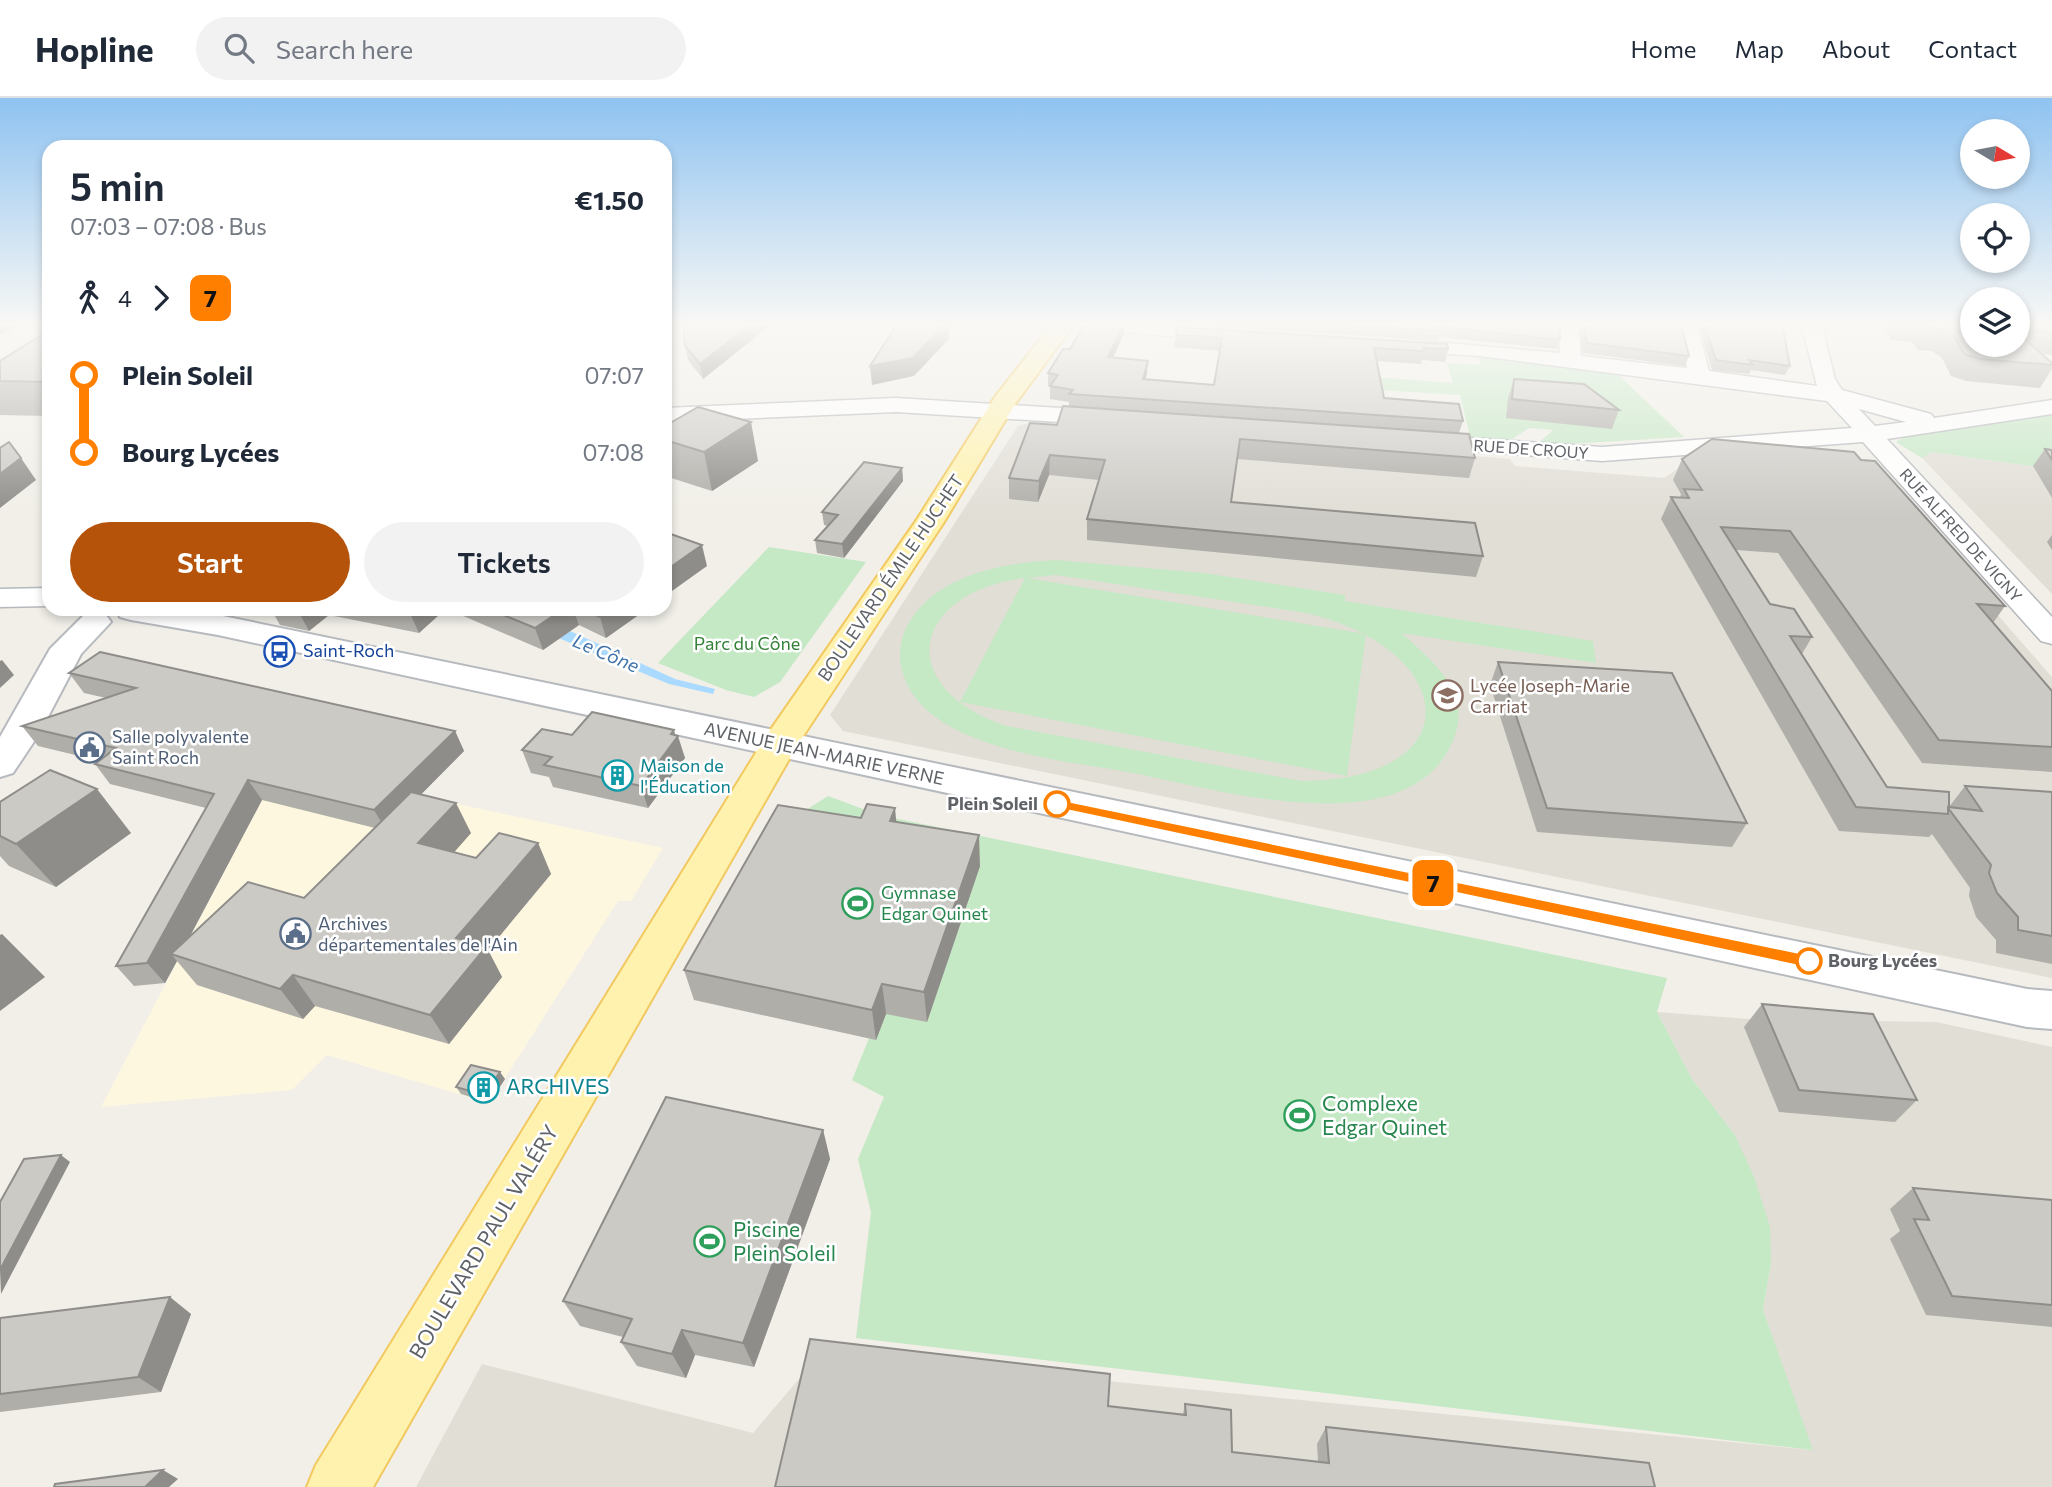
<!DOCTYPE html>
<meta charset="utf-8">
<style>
body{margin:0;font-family:Commissioner,sans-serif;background:#f2f2f3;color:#1f2937;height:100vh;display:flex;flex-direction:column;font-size:26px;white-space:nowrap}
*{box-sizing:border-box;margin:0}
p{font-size:23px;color:#747a83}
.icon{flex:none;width:38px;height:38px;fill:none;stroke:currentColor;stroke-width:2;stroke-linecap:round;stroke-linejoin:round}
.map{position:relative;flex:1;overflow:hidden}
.sheet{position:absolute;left:42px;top:42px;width:630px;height:476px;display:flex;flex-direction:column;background:#fff;border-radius:21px;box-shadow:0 4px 10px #0003}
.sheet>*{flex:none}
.badge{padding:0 14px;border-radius:10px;font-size:24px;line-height:46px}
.needle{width:46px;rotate:100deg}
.fabs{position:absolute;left:1960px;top:21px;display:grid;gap:14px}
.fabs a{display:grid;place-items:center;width:70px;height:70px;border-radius:50%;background:#fff;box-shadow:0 4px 10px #0003;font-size:35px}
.map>.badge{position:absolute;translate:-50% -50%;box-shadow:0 0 0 4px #fff}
.legs{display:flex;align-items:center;gap:10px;height:77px;padding:0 28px;font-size:23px}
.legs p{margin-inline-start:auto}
.headline{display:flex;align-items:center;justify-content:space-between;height:119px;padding:0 28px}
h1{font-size:38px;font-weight:600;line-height:52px}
.action{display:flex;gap:14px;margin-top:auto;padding:14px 28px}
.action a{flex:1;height:80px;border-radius:42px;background:#b45309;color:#fff;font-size:28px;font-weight:600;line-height:80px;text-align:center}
.action a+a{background:#f2f2f3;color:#1f2937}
ul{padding:0 28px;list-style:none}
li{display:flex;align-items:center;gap:24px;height:77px;font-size:26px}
li i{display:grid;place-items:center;width:10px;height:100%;margin:0 9px;background:currentColor}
li i::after{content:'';width:18px;height:18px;margin:-9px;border:5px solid;border-radius:50%;background:#fff}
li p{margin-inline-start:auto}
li:first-child i{background:linear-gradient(#0000 50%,currentColor 0)}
li:last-child i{background:linear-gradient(currentColor 50%,#0000 0)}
header{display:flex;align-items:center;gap:42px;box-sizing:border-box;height:98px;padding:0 35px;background:#fff;border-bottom:2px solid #e0e1e3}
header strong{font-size:33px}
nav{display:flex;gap:38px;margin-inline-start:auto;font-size:24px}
.search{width:490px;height:63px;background:#f2f2f3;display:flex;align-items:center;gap:18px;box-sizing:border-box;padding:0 24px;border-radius:38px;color:#747a83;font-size:26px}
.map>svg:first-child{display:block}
</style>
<header>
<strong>Hopline</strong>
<div class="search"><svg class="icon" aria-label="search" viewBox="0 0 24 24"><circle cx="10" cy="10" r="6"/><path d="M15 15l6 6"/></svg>Search here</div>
<nav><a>Home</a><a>Map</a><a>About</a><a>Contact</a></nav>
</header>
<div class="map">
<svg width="2052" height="1389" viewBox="0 0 2052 1389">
<rect width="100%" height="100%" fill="#f1efe8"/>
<polygon fill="#fef7e0" points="420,698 663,750 633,800 630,803 618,803 489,1005 327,957 292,992 101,1009 262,702"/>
<g fill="#e1ded6">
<polygon points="1035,323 1510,361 1515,368 1664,380 1700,356 1871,372 2052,579 2052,880 843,633 830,617 1018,328"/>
<polygon points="1932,354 2052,371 2052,496 1922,360"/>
<polygon points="1657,914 1748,921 1936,924 2052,949 2052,1389 416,1389 482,1266 753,1335 821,1255 1812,1352 1763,1212 1771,1165 1735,1037 1692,981"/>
</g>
<g fill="#c5e8c5" fill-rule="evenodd">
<polygon points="1477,256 1518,259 1520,263 1610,269 1684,339 1535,348 1553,332 1529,330 1511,342 1471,343 1460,297 1378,292 1375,279 1453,285 1447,265 1481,267"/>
<polygon points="2052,313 2052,371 1932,354 1922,360 1896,344 1910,336"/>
<polygon points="769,449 866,464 780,584 754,599 726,592 658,565"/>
<path d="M1055,462L1204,475L1345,497V503L1593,543L1596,565L1402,535C1435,567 1477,595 1450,649C1401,747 1214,691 1133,675C1067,662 931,653 904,579C897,560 899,541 910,523C939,476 1004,465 1055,462ZM1056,477L1306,515C1459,551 1474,682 1301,683L1007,628C891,589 912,494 1025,480L960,604L1347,678L1366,536L1027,480Z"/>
<polygon points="828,698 879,717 1667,880 1657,914 1692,981 1735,1037 1755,1081 1770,1129 1771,1165 1763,1212 1813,1352 856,1240 871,1114 858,1061 884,999 852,982 870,938 795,719"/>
</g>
<polygon fill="#aadaff" points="489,511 570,533 675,581 715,591 713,596 669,586"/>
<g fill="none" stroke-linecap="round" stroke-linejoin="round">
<defs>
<g id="street">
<path d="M1080,225C1104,225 1222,222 1233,237L1223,243L1090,231Z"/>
<path d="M1558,225H1578L1581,258L1687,270L1677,225H1697L1709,273L1817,288L1801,225H1821L1835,281L1842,292L1931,316L1934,320L2052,302V316L1887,341L2052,519V546L2041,543L1863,344L1602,363L1418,349L1414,344L1418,339L1426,337L1602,349L1852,330L1827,303L1480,258L1401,253L1391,247L1401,241L1560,255ZM1859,311L1906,324L1875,328Z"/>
<polygon points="896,300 1109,313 1117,315 1121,320 1117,325 1109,327 896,314 665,324 665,310"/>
<polygon points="49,490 49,508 0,509 0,491"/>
</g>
<g id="secondary">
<polygon points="116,511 182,511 218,517 2027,891 2052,893 2052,931 2027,929 218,537 131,522 120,519"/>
<polygon points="95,514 106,517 111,524 81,556 39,636 13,675 0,679 0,639 50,551 84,517"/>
</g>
<polygon id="primary" points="1053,225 1075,225 1015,306 944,424 796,649 373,1389 307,1389 316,1367 767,637 916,423 995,299"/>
</defs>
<use href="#street" stroke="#b5b8bc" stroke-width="3"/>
<use href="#secondary" stroke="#b6babf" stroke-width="4"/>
<use href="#primary" stroke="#f2c960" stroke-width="4"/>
<use href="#street" fill="#fff" fill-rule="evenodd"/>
<use href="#secondary" fill="#fff" fill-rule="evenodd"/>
<use href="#primary" fill="#fff2af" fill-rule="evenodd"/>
</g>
<g fill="#afaea9" fill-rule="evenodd">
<polygon points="683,225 773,225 703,281 688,262 685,248"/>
<polygon points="1125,225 1124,236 1113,260 1147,276 1145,281 1214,287 1220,253 1174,249 1176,237 1448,251 1445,264 1422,262 1421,266 1377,263 1384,300 1463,323 1459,335 1475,360 1469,380 1237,361 1231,404 1483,458 1476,479 1087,442 1087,421 1099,382 1049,377 1038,404 1009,401 1009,380 1057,327 1069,309 1069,304 1050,301 1050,288 1048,288 1048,275 1070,251"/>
<polygon points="1137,225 1560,225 1560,242 1557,251 1439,239 1439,242"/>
<polygon points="1578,225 1681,225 1689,258 1685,268 1583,255"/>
<polygon points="1698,225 1782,225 1790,268 1785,277 1751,272 1749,276 1712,272"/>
<polygon points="1861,225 1972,225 2018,247 2018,225 2052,225 2052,257 2042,256 2052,265 2052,271 2040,290 1966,283 1951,278 1942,260 1932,253 1918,252 1912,244 1892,242 1880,227"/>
<polygon points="49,235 49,318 0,317 0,263"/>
<polygon points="1514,281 1619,312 1612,331 1506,320 1508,300"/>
<polygon points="665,328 758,363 712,393 665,378"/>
<polygon points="2045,351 2052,352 2052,400 2033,368"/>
<polygon points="1682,361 1861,362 2005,508 1993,525 2052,593 2052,674 1922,665 1778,455 1736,452 1770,506 1812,539 1802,556 1887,689 1949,709 1965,688 2052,694 2052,866 1996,855 1996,842 1976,819 1969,798 1970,790 1932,736 1929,739 1839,733 1661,421 1671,399 1680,400 1681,396 1673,382"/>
<polygon points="902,370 903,383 844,460 817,455 815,442 828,428 824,427 822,414"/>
<polygon points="2052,437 2052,452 2047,444"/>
<polygon points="271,511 438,511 440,516 419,535 329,517 309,533 280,527"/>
<polygon points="453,511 647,511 606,540 579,527 543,552 454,514"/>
<polygon points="1498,564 1747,725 1732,749 1537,734 1490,587"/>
<path d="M69,575L455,633L464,653L421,696L471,735L454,754L476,760L538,745L551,776L488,852L502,879L449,946L315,908L303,921L197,887L177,863L165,885L134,888L116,868L206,710L110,686L95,666L100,663L38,648L22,628L106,600L84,595ZM262,702L375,730L304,800L189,840Z"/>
<polygon points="572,637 675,637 685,660 648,710 553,689 549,679 531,675 522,652"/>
<polygon points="0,704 131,735 56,789 9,768 0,758"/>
<polygon points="861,720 896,724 980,768 927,924 886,916 876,942 694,902 684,872"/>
<polygon points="1762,906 1917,1002 1895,1024 1779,1014 1744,929"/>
<polygon points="505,981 489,1005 461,996 456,989"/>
<polygon points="823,1032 830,1061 754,1269 695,1257 686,1280 637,1268 621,1244 623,1239 580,1228 563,1203"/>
<polygon points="1913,1090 2052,1102 2052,1229 1926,1217 1890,1141 1900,1133 1890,1111"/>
<polygon points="191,1216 161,1294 0,1314 0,1220"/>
<polygon points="1185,1306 1232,1354 1318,1364 1317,1346 1326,1329 1655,1389 775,1389 1108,1308 1183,1316"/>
</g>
<g fill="#8f8d8a">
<polygon points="5,225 23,225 0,237 0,227"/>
<polygon points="753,225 773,225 703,281 700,266"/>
<polygon points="946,225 948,225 949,241 914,278 872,287 870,268"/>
<polygon points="1125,225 1124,236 1107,272 1108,259"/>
<polygon points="1148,263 1147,276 1142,293 1143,281"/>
<polygon points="751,324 758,363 712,393 704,354"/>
<polygon points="1050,357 1049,377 1038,404 1039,383"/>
<polygon points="21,360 36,382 0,410 0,376"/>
<polygon points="902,370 903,383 844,460 842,446"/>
<polygon points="702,447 707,468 665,498 665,473"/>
<polygon points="297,511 326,511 329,517 309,533"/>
<polygon points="408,511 438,511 440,516 419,535"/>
<polygon points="563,511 573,511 579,527 543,552 535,530"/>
<polygon points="611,511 647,511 606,540 600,519"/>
<polygon points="2,562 14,577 0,590 0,563"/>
<polygon points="674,632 676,640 678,638 685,660 648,710 641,688"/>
<polygon points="455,633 464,653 386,732 374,712"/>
<polygon points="248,682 262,702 179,859 171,856 177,863 165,885 147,865"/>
<polygon points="97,691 131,735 56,789 16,746"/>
<polygon points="456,705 471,735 435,776 418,745"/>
<polygon points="895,710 898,741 890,723"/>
<polygon points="979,737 980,768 927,924 924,894"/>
<polygon points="538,745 551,776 488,852 502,879 449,946 430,917 456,840"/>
<polygon points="2,836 45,879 0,913 0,837"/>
<polygon points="293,877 315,908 303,921 280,891"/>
<polygon points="882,886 886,916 876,942 872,912"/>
<polygon points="500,974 505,981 489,1005 484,997"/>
<polygon points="823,1032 830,1061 754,1269 743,1245"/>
<polygon points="61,1057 70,1064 1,1196 0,1172"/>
<polygon points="170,1199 191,1216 161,1294 138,1279"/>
<polygon points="682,1232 695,1257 686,1280 672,1256"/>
<polygon points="163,1372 178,1381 169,1389 145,1389"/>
</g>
<g fill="#cccac5" stroke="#8f8d8a" stroke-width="2">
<polygon points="683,225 753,225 700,266 685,248"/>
<polygon points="898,225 946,225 913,260 870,268"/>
<polygon points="1085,225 1124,225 1108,259 1148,263 1143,281 1214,287 1222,240 1176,237 1177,229 1447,246 1448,251 1424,250 1424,253 1374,250 1384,300 1459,306 1463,323 1069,296 1073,292 1050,288 1058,277 1048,275 1063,251 1070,251"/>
<polygon points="1302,225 1560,225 1560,242 1440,229 1441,233"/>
<polygon points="1583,225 1681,225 1689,258 1587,245"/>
<polygon points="1704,225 1782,225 1790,268 1749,262 1753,267 1716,262"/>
<polygon points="1926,225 1972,225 1972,247 2018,247 2018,235 2052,265 2052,267 1980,261 1964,256 1954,238 1945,232 1930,230"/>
<polygon points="2018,225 2052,225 2052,234 2018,231"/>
<polygon points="45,235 49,235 49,284 0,283 0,263"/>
<polygon points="1514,281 1584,286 1619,312 1512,301"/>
<polygon points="1063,308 1469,336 1475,360 1240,341 1231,404 1475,425 1483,458 1087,421 1105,362 1050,357 1039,383 1009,380 1030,325 1057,327"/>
<polygon points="698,309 751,324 704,354 665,342 665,328"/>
<polygon points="1712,341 1854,354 1861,362 1875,363 2005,508 1977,506 2052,593 2052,649 1939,642 1790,433 1721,429 1770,506 1794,511 1812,539 1790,538 1887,689 1949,694 1949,709 1982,713 1965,688 2052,694 2052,838 2018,832 2018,819 1997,795 1989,775 1991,767 1948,710 1948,716 1856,709 1671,399 1689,400 1684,391 1702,392 1682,361"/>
<polygon points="9,344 21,360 0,376 0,350"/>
<polygon points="2045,351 2052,352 2052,362"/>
<polygon points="864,364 902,370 842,446 815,442 838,417 822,414"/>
<polygon points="665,434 702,447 665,473"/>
<polygon points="489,511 563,511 535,530"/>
<polygon points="583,511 611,511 600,519"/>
<polygon points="100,554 455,633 374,712 248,682 147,865 116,868 214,696 95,666 116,650 22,628 136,590 69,575"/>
<polygon points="1498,564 1672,575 1747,725 1547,710"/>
<polygon points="592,614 674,632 671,636 678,638 641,688 544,667 552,659 522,652 542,631 572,637"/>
<polygon points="50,672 97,691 16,746 0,738 0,704"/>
<polygon points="411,694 456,705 418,745 476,760 499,735 538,745 456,840 486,849 430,917 293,877 280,891 171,856 248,784 304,800"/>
<polygon points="867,706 895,710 890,723 979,737 924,894 882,886 872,912 684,872 778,707 861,720"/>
<polygon points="1762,906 1873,916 1917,1002 1799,992"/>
<polygon points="471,967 500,974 484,997 456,989"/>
<polygon points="666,999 823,1032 743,1245 682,1232 672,1256 621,1244 632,1221 563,1203"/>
<polygon points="61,1057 0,1172 0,1104 24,1061"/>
<polygon points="1913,1090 2052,1102 2052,1207 1952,1198 1914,1121 1929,1122"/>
<polygon points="170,1199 138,1279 0,1296 0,1220"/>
<polygon points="810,1241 1110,1276 1108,1308 1186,1317 1185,1306 1231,1312 1232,1354 1329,1365 1326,1329 1649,1365 1655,1389 775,1389"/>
<polygon points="163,1372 145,1389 54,1389 55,1386"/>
</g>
<linearGradient id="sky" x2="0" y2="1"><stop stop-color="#8fc3f1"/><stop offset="0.54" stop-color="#f9f8f5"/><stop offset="1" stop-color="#f9f8f5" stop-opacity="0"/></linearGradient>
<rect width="2052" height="419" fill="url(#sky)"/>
<polygon fill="#ff8000" stroke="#fff" stroke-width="2" points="1057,701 1809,857 1817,863 1809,870 1052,709 1050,706"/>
<defs>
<symbol id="bus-ring" viewBox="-11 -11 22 22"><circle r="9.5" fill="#fff" stroke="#1a4fb4" stroke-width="1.5"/><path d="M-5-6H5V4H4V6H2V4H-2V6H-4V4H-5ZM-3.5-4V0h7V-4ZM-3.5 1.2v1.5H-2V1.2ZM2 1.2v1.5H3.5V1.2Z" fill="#1a4fb4"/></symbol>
<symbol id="school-ring" viewBox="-11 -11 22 22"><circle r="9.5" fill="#fff" stroke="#8d6e63" stroke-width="1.5"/><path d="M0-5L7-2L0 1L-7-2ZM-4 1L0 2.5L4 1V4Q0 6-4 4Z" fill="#8d6e63"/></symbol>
<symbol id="civic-ring" viewBox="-11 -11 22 22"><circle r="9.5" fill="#fff" stroke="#5c6f8a" stroke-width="1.5"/><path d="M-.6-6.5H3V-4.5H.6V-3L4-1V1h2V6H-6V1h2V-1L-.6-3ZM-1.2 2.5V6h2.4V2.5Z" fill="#5c6f8a"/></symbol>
<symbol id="building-ring" viewBox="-11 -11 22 22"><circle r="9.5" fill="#fff" stroke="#0f9aa8" stroke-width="1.5"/><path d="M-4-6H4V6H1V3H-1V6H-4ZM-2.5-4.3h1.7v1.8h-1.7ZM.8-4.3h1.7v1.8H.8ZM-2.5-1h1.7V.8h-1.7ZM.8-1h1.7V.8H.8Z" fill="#0f9aa8"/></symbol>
<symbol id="stadium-ring" viewBox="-11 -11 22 22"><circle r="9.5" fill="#fff" stroke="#2e9e5b" stroke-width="1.5"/><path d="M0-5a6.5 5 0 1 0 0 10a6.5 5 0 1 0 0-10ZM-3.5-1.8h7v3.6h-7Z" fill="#2e9e5b"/></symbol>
</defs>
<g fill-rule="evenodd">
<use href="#bus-ring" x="262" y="536" width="35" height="35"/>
<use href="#school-ring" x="1430" y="580" width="35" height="35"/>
<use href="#civic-ring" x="72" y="632" width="35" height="35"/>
<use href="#building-ring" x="600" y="660" width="35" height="35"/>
<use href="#stadium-ring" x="840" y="788" width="35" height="35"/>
<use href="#civic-ring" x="278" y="818" width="35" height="35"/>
<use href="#building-ring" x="466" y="972" width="35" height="35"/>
<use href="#stadium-ring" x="1282" y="1000" width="35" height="35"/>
<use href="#stadium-ring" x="692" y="1126" width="35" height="35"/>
</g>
<g fill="#fff" stroke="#ff8000" stroke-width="3.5">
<circle cx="1057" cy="706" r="12"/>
<circle cx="1809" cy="863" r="12"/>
</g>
<g text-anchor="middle" stroke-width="5" stroke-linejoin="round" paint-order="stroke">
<g font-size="16" fill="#5f6368" stroke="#fff">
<text transform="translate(1531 351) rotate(4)" y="6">RUE DE CROUY</text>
<text transform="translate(1961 437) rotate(48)" y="6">RUE ALFRED DE VIGNY</text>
</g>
<g font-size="18" fill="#5f6368" stroke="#fff">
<text transform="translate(891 480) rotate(-56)" y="6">BOULEVARD ÉMILE HUCHET</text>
<text transform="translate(824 656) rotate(12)" y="6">AVENUE JEAN-MARIE VERNE</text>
</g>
<g font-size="18" fill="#348238" stroke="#fff">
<text x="747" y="552">Parc du Cône</text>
</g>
<g font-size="18" fill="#164399" stroke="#fff" text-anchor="start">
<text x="303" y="559">Saint-Roch</text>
</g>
<g font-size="18" fill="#785e54" stroke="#fff" text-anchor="start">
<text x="1470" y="594">Lycée Joseph-Marie<tspan x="1470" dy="21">Carriat</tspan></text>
</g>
<g font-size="18" fill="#4e5e75" stroke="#fff" text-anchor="start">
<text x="112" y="645">Salle polyvalente<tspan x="112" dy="21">Saint Roch</tspan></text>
<text x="318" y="832">Archives<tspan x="318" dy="21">départementales de l'Ain</tspan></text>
</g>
<g font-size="18" fill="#0d838f" stroke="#fff" text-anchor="start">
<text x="640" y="674">Maison de<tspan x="640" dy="21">l'Éducation</tspan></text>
</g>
<g font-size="18" font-weight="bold" fill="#5f6368" stroke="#fff" text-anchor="end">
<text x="1038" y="712">Plein Soleil</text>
<text x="1828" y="869" text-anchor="start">Bourg Lycées</text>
</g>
<g font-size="18" fill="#27864d" stroke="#fff" text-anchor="start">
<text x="881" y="801">Gymnase<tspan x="881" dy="21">Edgar Quinet</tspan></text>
</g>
<g font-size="19" font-style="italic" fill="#4174aa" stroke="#fff">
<text transform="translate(606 555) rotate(23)" y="7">Le Cône</text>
</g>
<g font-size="21" fill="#0d838f" stroke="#fff" text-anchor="start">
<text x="506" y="996">ARCHIVES</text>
</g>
<g font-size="21" fill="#27864d" stroke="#fff" text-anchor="start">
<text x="1322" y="1013">Complexe<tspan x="1322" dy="24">Edgar Quinet</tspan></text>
<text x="733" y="1139">Piscine<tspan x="733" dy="24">Plein Soleil</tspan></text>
</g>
<g font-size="21" fill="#5f6368" stroke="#fff">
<text transform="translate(484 1144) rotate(-59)" y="7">BOULEVARD PAUL VALÉRY</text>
</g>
</g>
</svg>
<div class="fabs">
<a><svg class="needle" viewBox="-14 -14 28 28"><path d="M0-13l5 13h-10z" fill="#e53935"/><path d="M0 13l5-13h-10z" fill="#747a83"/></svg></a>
<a><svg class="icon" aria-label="locate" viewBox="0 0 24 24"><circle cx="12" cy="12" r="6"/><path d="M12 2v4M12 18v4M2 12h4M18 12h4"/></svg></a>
<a><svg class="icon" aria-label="layers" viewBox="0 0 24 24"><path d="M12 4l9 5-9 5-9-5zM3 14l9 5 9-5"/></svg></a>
</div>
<b class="badge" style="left:1433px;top:785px;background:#ff8000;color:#111">7</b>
<section class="sheet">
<div class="headline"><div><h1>5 min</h1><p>07:03 – 07:08 · Bus</p></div><b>€1.50</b></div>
<div class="legs"><svg class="icon" aria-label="walk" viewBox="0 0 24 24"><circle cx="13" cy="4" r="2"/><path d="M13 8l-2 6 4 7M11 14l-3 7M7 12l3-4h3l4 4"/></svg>4<svg class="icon" aria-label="forward" viewBox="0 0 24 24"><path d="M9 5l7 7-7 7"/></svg><b class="badge" style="background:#ff8000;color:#111">7</b></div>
<ul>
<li><i style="color:#ff8000"></i><b>Plein Soleil</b><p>07:07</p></li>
<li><i style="color:#ff8000"></i><b>Bourg Lycées</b><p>07:08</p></li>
</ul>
<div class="action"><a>Start</a><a>Tickets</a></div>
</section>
</div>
